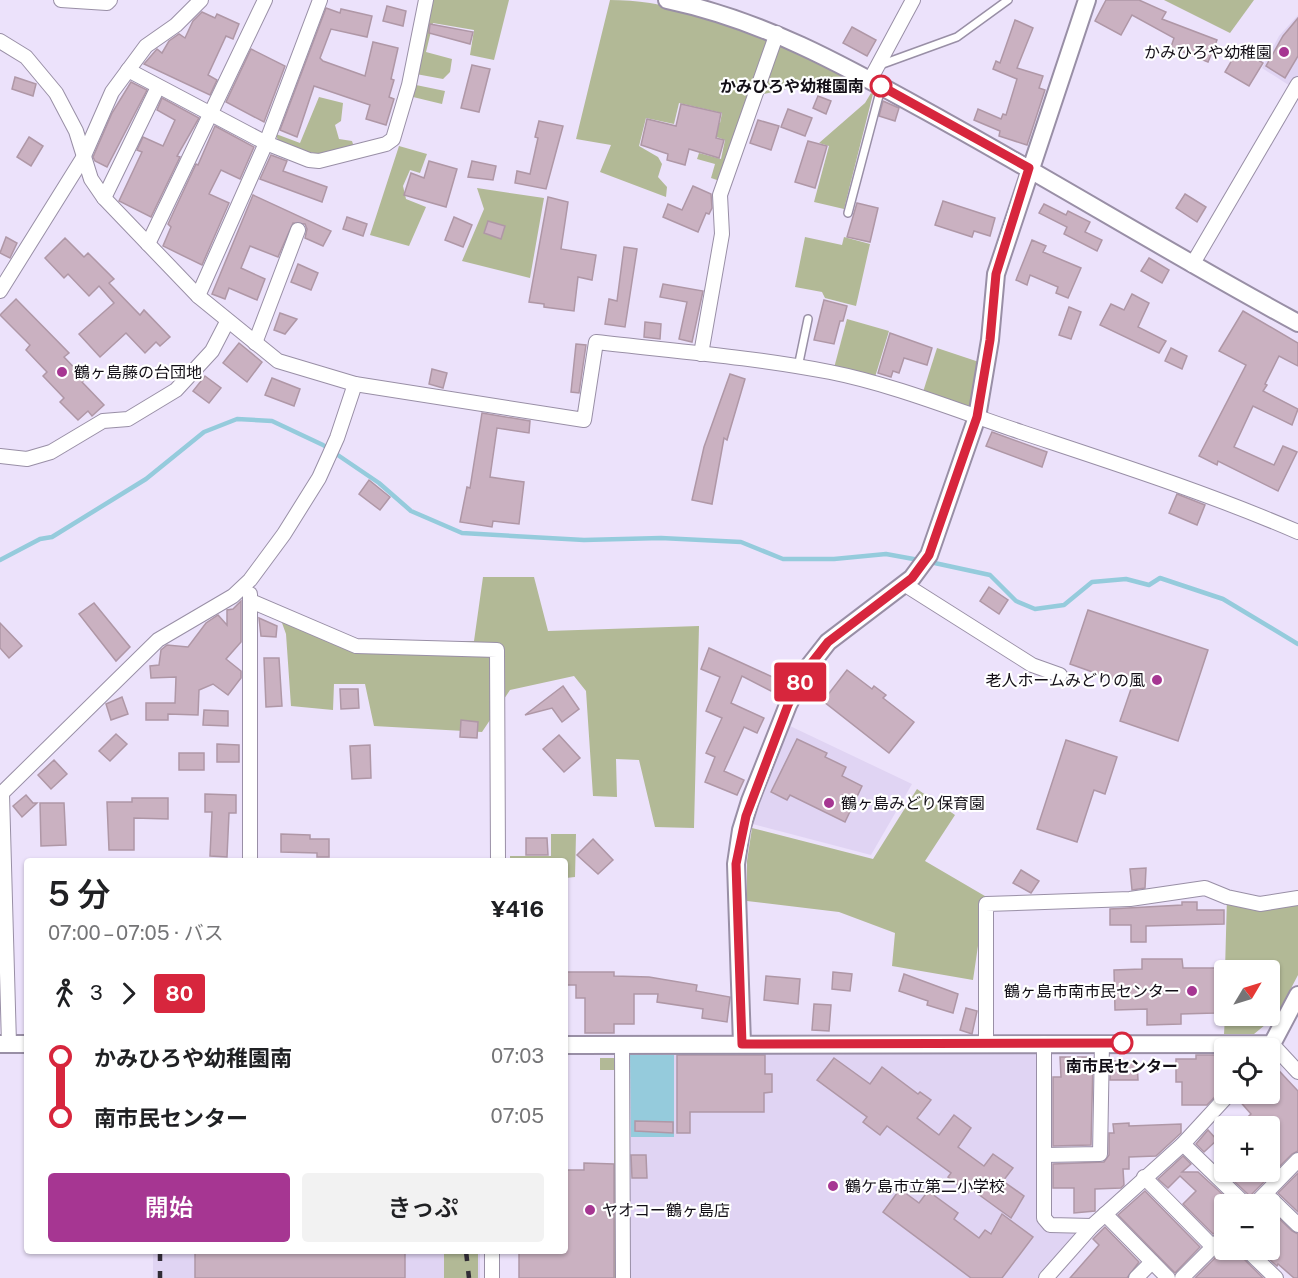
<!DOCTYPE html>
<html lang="ja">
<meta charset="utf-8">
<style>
body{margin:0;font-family:"Public Sans","Noto Sans JP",sans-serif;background:#f2f2f2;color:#202124;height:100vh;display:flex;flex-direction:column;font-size:22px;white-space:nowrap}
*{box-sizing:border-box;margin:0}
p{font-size:20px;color:#757577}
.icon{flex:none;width:33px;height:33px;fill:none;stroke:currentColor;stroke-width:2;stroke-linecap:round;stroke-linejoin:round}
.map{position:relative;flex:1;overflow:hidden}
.side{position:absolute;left:24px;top:858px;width:544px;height:396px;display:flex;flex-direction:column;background:#fff;border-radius:6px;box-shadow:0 2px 4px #0004}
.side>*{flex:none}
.badge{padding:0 12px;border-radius:4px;font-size:21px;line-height:39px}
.needle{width:39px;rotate:52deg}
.fabs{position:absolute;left:1214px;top:960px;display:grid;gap:12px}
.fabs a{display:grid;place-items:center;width:66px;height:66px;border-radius:6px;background:#fff;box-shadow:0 2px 4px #0004;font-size:30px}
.map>.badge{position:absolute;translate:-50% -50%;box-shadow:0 0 0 3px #fff}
.legs{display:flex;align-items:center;gap:9px;height:66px;padding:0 24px;font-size:20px}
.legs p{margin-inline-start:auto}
.headline{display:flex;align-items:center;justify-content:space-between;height:102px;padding:0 24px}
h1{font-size:33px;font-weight:600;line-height:45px}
.button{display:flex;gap:12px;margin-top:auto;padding:12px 24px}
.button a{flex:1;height:69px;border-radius:6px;background:#a63692;color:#fff;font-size:24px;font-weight:600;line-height:69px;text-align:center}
.button a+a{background:#f2f2f2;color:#202124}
ul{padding:0 24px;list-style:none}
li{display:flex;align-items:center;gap:21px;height:60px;font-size:22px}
li i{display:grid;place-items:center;width:9px;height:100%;margin:0 8px;background:currentColor}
li i::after{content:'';width:15px;height:15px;margin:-8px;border:4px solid;border-radius:50%;background:#fff}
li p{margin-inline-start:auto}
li:first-child i{background:linear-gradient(#0000 50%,currentColor 0)}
li:last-child i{background:linear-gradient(currentColor 50%,#0000 0)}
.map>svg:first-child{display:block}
</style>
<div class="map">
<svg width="1298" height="1278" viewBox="0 0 1298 1278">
<rect width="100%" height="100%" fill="#ece2fb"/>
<g fill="#e0d4f3">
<polygon points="1298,15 1298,91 1262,68 1279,36"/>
<polygon points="790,726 912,784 871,855 749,823"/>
<polygon points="1044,1043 1044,1218 1092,1226 1046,1278 623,1278 622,1045"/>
<rect x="153" y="1251" width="327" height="27"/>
</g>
<g fill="#b2b996">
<polygon points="430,0 509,0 494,60 470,55 474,30 433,23 426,52 452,59 450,72 443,79 416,74"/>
<path d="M610,0C666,0 716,19 768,37L720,181L711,178L715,164L697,159L699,153L721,159L725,140L711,135L714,123H720L722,113L679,103L674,124L646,118L639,146L658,157L662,164L658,177L667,187L666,197L600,172L611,145L576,139Z"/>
<polygon points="1164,0 1254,0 1230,33"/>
<polygon points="780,44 855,82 855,87 804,85 764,94"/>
<polygon points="416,85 445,91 442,104 413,97"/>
<polygon points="871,93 873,94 844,209 814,202 829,146 819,143 865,103"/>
<path d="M319,97L343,103L341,121L335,125L339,139L352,141L354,147C316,156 314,156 278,141L276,134L300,143Z"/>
<polygon points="399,146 427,154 420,173 410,170 403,186 406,199 426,207 409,246 370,235"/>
<polygon points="477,188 544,198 530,278 462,261 484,209"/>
<polygon points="805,237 842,245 844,237 870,244 856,306 825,298 822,292 795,287"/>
<polygon points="847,319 889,331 875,377 834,368"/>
<polygon points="937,348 979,362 970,409 922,395"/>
<polygon points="483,577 534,577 548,631 699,626 694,828 655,827 639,760 616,759 617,797 593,796 586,691 574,676 510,690 482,732 374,726 365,684 334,684 333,710 291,706 286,634 277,609 357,641 419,643 474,641"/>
<polygon points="917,789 955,815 925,861 990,899 979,939 973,980 892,966 895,933 839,912 747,901 747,861 752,828 873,859"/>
<polygon points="551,834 576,834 575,877 566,878 566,861 510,861 510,856 551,856"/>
<polygon points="1227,897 1298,898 1298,975 1277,1015 1254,1034 1224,1034 1225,1016 1269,1016 1269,970 1225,970"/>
<polygon points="600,1058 618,1058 618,1278 614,1278 614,1070 600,1070"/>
<rect x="444" y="1251" width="34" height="27"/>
</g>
<polygon fill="#95cbdc" points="630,1055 674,1055 674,1137 631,1137"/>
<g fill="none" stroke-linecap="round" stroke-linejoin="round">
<g stroke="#95cbdc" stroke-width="4.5">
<polyline points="0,560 40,539 52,537 146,479 204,432 237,419 272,421 323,445 379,483 411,511 462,533 584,540 661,538 741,542 783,559 834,559 886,554 919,560"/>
<polyline points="930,562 990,575 1016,601 1035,609 1064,605 1092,582 1126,579 1149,585 1160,578 1223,599 1298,644"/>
</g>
</g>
<g fill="#cab1c1" stroke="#af97a6" stroke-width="1.5">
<polygon points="1106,0 1139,0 1166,12 1162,19 1217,40 1208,62 1171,47 1174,38 1132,15 1121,35 1095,21"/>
<polygon points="387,6 406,11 403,26 383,21"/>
<polygon points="326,8 340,13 341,9 372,16 367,37 331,29 320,58 323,61 365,76 373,42 398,48 391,79 394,80 389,97 394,99 386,125 366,119 370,105 314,86 297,137 280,130"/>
<polygon points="202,12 215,18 217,14 239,24 233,39 226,36 208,75 217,80 210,95 144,64 157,49 162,53 169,41 179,34 185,38 193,21"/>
<polygon points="1298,18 1298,56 1285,78 1266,66 1283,36"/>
<polygon points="1015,20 1033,28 1017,68 1043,76 1039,88 1045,90 1027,145 999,136 1000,131 974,120 978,109 1001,119 1003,114 1006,115 1017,79 993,69 996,61 1000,63"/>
<polygon points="430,24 473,32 470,44 429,33"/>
<polygon points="852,27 876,40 867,56 843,43"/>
<polygon points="1239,48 1263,63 1249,86 1225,72"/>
<polygon points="251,49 285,66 264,122 226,102"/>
<polygon points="472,65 490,69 479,112 461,108"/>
<polygon points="15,77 36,84 33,96 12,89"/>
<polygon points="131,82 147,90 107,167 95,161 93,157 112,113"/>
<polygon points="818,96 831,101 826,114 813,108"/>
<polygon points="162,98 199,118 177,156 180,157 151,217 119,201 142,152 137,150 143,137 163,146 175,120 157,110"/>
<polygon points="883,101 899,108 895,121 879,116"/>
<polygon points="681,104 721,113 716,138 724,140 719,158 689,149 685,165 667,160 668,154 641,145 647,119 676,126"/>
<polygon points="788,109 812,118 805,136 781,127"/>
<polygon points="758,120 779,126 771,150 750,143"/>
<polygon points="539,121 563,126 546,189 515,183 517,171 530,174 538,138 535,137"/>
<polygon points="215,126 254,147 240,179 221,170 209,194 229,203 202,265 163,246 171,227 168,224 196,164 198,165"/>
<polygon points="29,137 43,146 31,166 17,157"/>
<polygon points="808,141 827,146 815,188 795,182"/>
<polygon points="271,155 287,161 283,171 327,187 322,202 260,179"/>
<polygon points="429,161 457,169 446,207 404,195 411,173 424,178"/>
<polygon points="472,161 496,166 493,180 468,177"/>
<polygon points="693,186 711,194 712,208 709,214 706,213 698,232 663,217 668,204 682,210"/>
<polygon points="1185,194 1206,207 1197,222 1176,208"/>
<polygon points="253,195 331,231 323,246 305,238 307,229 305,224 293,223 278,257 250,246 241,268 265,279 257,300 229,288 225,299 212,294"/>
<polygon points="548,197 568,202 561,249 596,255 592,280 578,277 574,311 544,307 544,304 529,302"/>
<polygon points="943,201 995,218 990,236 974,231 972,237 935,225"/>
<polygon points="857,203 878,208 870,242 847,237"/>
<polygon points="1044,204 1066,215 1068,211 1090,222 1085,232 1102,240 1097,251 1064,234 1067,227 1039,213"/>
<polygon points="347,217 367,224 363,236 343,229"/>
<polygon points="454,217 472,225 463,247 445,240"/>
<polygon points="488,221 505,226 501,239 484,233"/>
<polygon points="6,237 17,243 10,258 0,253"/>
<polygon points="65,238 84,257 88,253 114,279 109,283 140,315 144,310 170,337 160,346 156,342 145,353 126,333 100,357 79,334 114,303 99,286 89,296 68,274 64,278 45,258"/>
<polygon points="1032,240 1046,246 1043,252 1081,268 1068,298 1056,293 1058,287 1030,275 1027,285 1016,280"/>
<polygon points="624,247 637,249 625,327 605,324 609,299 617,301"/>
<polygon points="1149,258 1169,270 1162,283 1141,271"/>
<polygon points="298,264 318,273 311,290 291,282"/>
<polygon points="663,284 703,291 692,342 679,339 687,302 660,297"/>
<polygon points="1132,294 1149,303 1138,327 1166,341 1159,353 1100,325 1111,304 1124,310"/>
<polygon points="16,299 69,353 64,357 85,379 82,382 104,405 92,416 88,411 78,420 60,402 64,398 43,376 47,372 26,350 30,345 0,315"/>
<polygon points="824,300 847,306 843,321 840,321 834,344 814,340"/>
<polygon points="1069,307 1081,312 1071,339 1059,335"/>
<polygon points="1243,311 1298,343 1298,366 1279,356 1265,384 1267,385 1263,391 1298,409 1292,425 1253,406 1234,447 1274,465 1283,446 1297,452 1278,491 1218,461 1217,465 1199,456 1246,365 1219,351"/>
<polygon points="280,313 297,319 285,334 274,330"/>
<polygon points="645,322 661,324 660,339 644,337"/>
<polygon points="890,333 932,348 927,365 904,358 899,373 893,371 891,377 878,373"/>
<polygon points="239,343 262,362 247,382 223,363"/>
<polygon points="576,344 586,345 579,393 571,392"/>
<polygon points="1171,348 1187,356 1182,369 1165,361"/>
<polygon points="432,369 447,373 443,388 429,384"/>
<polygon points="730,374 745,379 727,440 724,438 712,504 692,500 704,447"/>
<polygon points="205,376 221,388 209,403 193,391"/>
<polygon points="272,378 300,389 294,406 265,395"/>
<polygon points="482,413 530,421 529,433 497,428 490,477 524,482 519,524 493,521 492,527 460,522 467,487 470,488"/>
<polygon points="992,432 1047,452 1042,467 986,446"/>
<polygon points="369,480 390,497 380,510 359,494"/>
<polygon points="1177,494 1205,505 1197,525 1169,513"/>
<polygon points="989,587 1008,600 999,614 980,601"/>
<polygon points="241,601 241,642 226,659 241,671 241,678 228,695 213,684 199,690 198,715 168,714 168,720 146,720 146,703 175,703 176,677 151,678 150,666 159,665 161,650 167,645 188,647 206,623 218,615 227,625 227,610 233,609"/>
<polygon points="94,603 130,647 116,661 79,614"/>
<polygon points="1088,610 1208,650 1178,741 1120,721 1132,686 1070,664"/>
<polygon points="259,618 277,626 276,637 261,636"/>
<polygon points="0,623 22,646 9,658 0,648"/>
<polygon points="709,648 777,679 771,691 742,676 731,703 764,718 757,733 744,727 724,771 744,780 737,795 705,782 715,757 706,753 722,718 706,711 720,677 701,669"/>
<polygon points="264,658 279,658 282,706 266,707"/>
<polygon points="847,670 872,689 874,686 886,695 883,698 914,722 889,753 823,701"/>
<polygon points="563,686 579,709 562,722 552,708 525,715"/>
<polygon points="340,689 358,689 359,708 341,709"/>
<polygon points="122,697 128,714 111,720 106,704"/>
<polygon points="204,710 228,711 228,726 203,725"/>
<polygon points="461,720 478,722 477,738 460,737"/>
<polygon points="116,734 127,744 110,761 99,751"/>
<polygon points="559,735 580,758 564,772 543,749"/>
<polygon points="797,739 827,753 825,757 846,767 842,776 862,786 845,822 790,795 787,800 771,792"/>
<polygon points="1066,740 1117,757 1105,794 1094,790 1077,842 1037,829"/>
<polygon points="217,744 239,745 239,762 217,762"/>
<polygon points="370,745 371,778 352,779 350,746"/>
<rect x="179" y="753" width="25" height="17"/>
<polygon points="54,760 67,774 51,789 38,775"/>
<polygon points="205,794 236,795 236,813 229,813 227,857 210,856 212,812 205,812"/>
<polygon points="26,795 33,803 37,803 22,817 13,806"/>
<polygon points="132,798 168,798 168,819 134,818 134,850 109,850 107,802 132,802"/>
<polygon points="40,803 64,803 66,845 41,846"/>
<polygon points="281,834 310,835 310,839 329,839 329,857 317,857 317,853 281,852"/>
<polygon points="526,838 547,838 548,855 526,855"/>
<polygon points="593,839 613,860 598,874 577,855"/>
<polygon points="1146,868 1145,888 1132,890 1130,869"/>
<polygon points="1021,870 1039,881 1031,893 1013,883"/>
<polygon points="1182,902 1197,902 1197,910 1224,910 1224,924 1146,926 1146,942 1131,942 1131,925 1110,925 1110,909 1182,905"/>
<polygon points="1142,959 1182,959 1183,968 1215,968 1215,1013 1181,1014 1181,1024 1147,1025 1147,1009 1115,1010 1114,970 1142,969"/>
<polygon points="566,972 614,972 614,976 649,977 697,985 696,991 730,997 727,1022 702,1018 703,1009 657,1002 658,994 634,994 634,1024 614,1024 614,1033 585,1033 585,998 576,998 576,985 566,985"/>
<polygon points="833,972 852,974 850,991 832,989"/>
<polygon points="904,974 958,994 953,1013 927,1005 928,1001 899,991"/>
<polygon points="766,976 800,979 798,1004 764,1000"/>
<polygon points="814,1004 831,1005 829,1031 812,1030"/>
<polygon points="966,1008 977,1011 972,1034 960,1030"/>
<polygon points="677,1055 765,1055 765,1074 772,1074 772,1092 764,1093 764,1112 690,1112 690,1133 677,1133"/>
<polygon points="1196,1055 1221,1055 1224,1087 1207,1105 1182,1105 1182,1082 1176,1082 1176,1059 1196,1059"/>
<polygon points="1060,1057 1091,1057 1093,1062 1091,1145 1053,1146 1053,1077 1061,1077"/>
<polygon points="834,1058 870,1084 882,1067 918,1094 920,1092 931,1100 917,1118 939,1135 954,1115 971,1128 958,1147 984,1166 993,1154 1013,1168 1003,1181 1024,1196 1011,1218 971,1189 968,1193 948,1177 951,1173 887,1126 880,1135 863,1122 867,1117 817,1080"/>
<polygon points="1269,1060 1298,1091 1298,1151 1292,1154 1250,1196 1224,1172 1269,1172 1269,1126 1238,1126 1251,1114 1237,1098 1238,1094 1269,1094"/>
<polygon points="1111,1061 1137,1061 1138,1080 1110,1080"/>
<polygon points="635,1121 673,1122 673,1133 635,1131"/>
<polygon points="1129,1123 1129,1126 1181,1124 1181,1133 1156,1156 1129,1157 1129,1169 1123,1169 1124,1185 1121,1188 1095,1189 1095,1211 1074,1213 1074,1188 1053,1188 1053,1164 1104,1162 1109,1155 1109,1133 1114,1133 1113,1124"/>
<polygon points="1208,1130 1217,1140 1204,1152 1196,1144"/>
<polygon points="631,1155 646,1155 647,1178 632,1178"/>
<polygon points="1183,1156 1191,1164 1182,1172 1198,1172 1233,1204 1224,1204 1224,1227 1213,1234 1183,1204 1196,1191 1180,1176 1168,1188 1158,1179"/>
<polygon points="584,1163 614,1164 614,1278 519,1278 519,1251 566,1251 566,1170 584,1170"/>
<polygon points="1298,1173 1298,1212 1278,1193"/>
<polygon points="900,1189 919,1203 928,1191 958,1213 954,1219 979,1238 985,1230 991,1234 1002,1214 1033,1237 1002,1278 971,1278 883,1212"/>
<polygon points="1145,1191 1200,1247 1175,1273 1118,1215"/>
<polygon points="1269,1209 1292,1231 1298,1234 1298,1278 1294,1278 1278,1264 1277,1266 1259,1250 1269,1250"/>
<polygon points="1105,1227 1139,1262 1127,1278 1070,1278 1099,1245 1093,1239"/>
<polygon points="1224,1249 1238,1250 1241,1256 1263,1278 1195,1278"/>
<rect x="195" y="1251" width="210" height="27"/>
</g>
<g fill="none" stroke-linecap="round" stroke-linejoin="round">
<defs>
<g id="service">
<polyline points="880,65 957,37 1008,0"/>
<polyline points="848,213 881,88"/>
<polyline points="798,367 808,319"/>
</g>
<g id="minor">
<polyline points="61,0 107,3 110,0"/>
<path d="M0,41L26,57L56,93L76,131L91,179L104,198L198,296L278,361L355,384L584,420L596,342C674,351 753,357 830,372C895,385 958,411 1021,432C1114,463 1208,493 1298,532"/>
<polyline points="128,70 266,143 309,160 319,161 386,144 393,139 409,85 426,0"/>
<polyline points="870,80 913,0"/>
<polyline points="104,198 158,87"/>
<polyline points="148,244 265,0"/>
<polyline points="1192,265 1298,84"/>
<polyline points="0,291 83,158 112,92 146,46 176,25 201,0"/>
<polyline points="198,296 266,143 320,0"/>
<polyline points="255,343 298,230"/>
<polyline points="701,354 722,234 720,195 777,33"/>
<polyline points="0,456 27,459 51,452 103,421 128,419 176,390 212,351 227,322"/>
<polyline points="904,584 1032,665 1060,675"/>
<polyline points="250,594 250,861"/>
<polyline points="251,601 356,646 497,650 498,861"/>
<polyline points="2,794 9,1044"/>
<polyline points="0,795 158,640 233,596 250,580 284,534 319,478 337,438 355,384"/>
<polyline points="1044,1043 1044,1218 1050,1225 1092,1226"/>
<polyline points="986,1044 986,904 1130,899 1205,888 1227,897 1260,904 1298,898"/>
<polyline points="622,1045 623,1278"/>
<polyline points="1269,1049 1272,1044 1298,1072"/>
<polyline points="1183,1144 1245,1204"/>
<polyline points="1044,1155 1100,1154 1102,1043"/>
<polyline points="1144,1177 1213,1247"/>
<polyline points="1266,1194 1298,1225"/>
<polyline points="1255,1204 1298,1160"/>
<polyline points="1105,1214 1168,1278"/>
<polyline points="1247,1250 1276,1278"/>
<polyline points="492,1278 492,1251"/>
<polyline points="1046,1278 1092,1226 1183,1144 1229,1094"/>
<polyline points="1136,1278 1152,1262"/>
<polyline points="1182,1278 1224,1236"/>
</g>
<g id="tertiary">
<path d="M667,0C770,22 852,70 944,121C1063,187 1178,258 1298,323"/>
<polyline points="0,1044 27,1044"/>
<polyline points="742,1044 736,864 741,830 750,801 788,705 806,670 828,642 912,578 929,555 977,417 990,340 996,274 1087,0"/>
<polyline points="566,1045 1272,1044 1298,995"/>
</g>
</defs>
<use href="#service" stroke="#998fa6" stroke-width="10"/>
<use href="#minor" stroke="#998fa6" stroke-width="16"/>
<use href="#tertiary" stroke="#998fa6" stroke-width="20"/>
<use href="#service" stroke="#fff" stroke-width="7"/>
<use href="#minor" stroke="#fff" stroke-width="14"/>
<use href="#tertiary" stroke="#fff" stroke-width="16"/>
<g stroke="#312c36" stroke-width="4.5" stroke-dasharray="10 10" stroke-linecap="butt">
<polyline points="160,1251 160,1278"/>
<polyline points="466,1251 469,1278"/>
</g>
</g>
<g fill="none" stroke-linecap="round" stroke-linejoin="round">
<defs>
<polyline id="line-1" points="881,86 1029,168 996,274 990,340 977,417 929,555 912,578 828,642 806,670 788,705 746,816 736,864 742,1044 1122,1043"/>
</defs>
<use href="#line-1" stroke="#fff" stroke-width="14"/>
<use href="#line-1" stroke="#d7263d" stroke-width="9"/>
</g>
<g fill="#a63692" stroke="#fff" stroke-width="2">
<circle cx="1284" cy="52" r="6"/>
<circle cx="62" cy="372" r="6"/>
<circle cx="1157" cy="680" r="6"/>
<circle cx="829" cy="803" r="6"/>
<circle cx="1192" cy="991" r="6"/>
<circle cx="833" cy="1186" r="6"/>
<circle cx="590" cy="1210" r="6"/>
</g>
<g fill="#fff" stroke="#d7263d" stroke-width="3">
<circle cx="881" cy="86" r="10"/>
<circle cx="1122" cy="1043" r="10"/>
</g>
<g text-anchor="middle" stroke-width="4.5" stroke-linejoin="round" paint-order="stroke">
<g font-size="16" fill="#120e16" stroke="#fff" text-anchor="start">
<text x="1272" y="58" text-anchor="end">かみひろや幼稚園</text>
<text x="74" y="378">鶴ヶ島藤の台団地</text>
<text x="1145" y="686" text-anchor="end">老人ホームみどりの風</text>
<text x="841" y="809">鶴ヶ島みどり保育園</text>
<text x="1180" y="997" text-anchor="end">鶴ヶ島市南市民センター</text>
<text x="845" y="1192">鶴ケ島市立第二小学校</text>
<text x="602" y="1216">ヤオコー鶴ヶ島店</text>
</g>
<g font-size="16" font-weight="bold" fill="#120e16" stroke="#fff" text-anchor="end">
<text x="864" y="92">かみひろや幼稚園南</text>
<text x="1122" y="1072" text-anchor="middle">南市民センター</text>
</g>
</g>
</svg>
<div class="fabs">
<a><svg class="needle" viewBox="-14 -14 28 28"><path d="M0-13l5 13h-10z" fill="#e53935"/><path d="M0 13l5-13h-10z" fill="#757577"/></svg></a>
<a><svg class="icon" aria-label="locate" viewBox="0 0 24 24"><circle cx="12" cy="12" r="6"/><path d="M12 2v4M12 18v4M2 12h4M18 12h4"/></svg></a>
<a>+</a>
<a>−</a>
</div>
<b class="badge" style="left:800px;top:682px;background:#d7263d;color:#fff">80</b>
<section class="side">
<div class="headline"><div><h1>5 分</h1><p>07:00 – 07:05 · バス</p></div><b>¥416</b></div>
<div class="legs"><svg class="icon" aria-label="walk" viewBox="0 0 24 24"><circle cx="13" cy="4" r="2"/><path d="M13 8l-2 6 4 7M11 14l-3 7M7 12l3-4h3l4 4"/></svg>3<svg class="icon" aria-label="forward" viewBox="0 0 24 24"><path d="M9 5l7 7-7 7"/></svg><b class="badge" style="background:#d7263d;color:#fff">80</b></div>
<ul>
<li><i style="color:#d7263d"></i><b>かみひろや幼稚園南</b><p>07:03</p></li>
<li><i style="color:#d7263d"></i><b>南市民センター</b><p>07:05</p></li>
</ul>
<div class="button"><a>開始</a><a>きっぷ</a></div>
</section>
</div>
